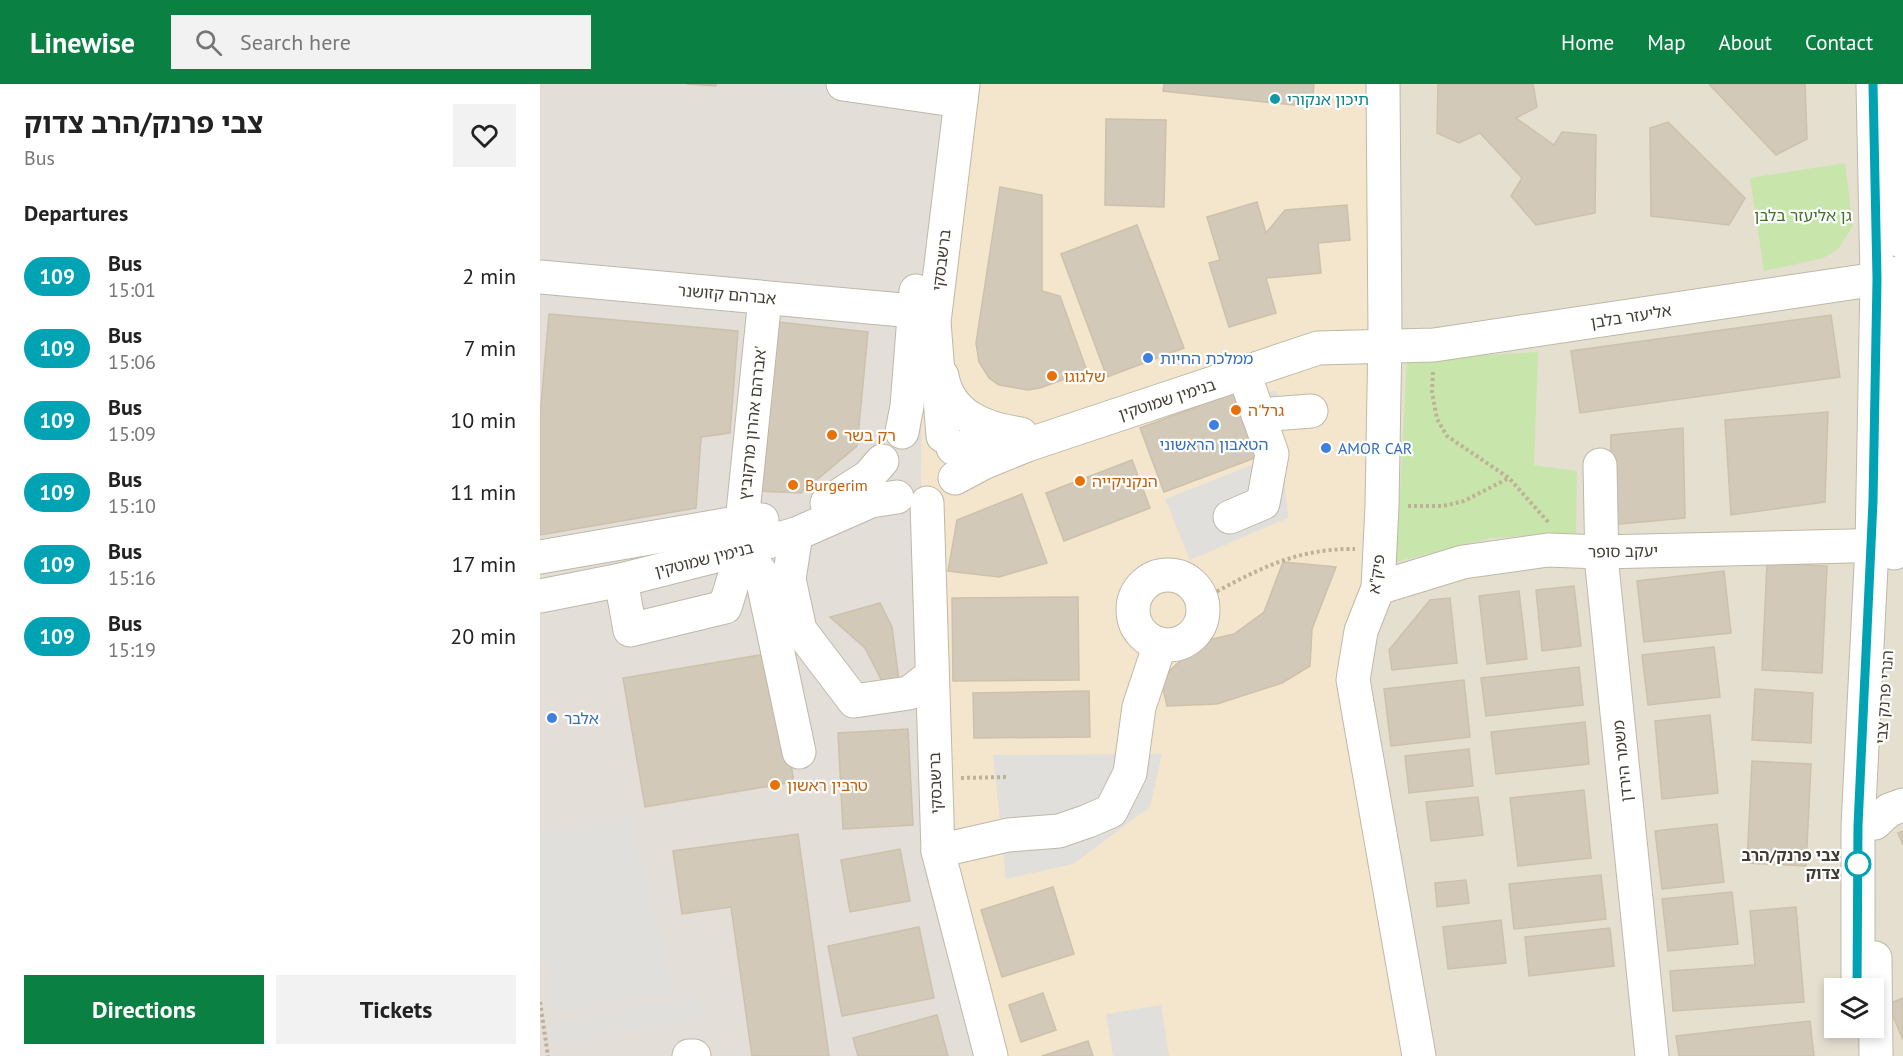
<!DOCTYPE html>
<meta charset="utf-8">
<style>
body{margin:0;font-family:"PT Sans","Noto Sans Hebrew",sans-serif;background:#f2f2f2;color:#222;height:100vh;display:flex;flex-direction:column;font-size:22px;white-space:nowrap}
*{box-sizing:border-box;margin:0}
p{font-size:20px;color:#767676}
.icon{flex:none;width:33px;height:33px;fill:none;stroke:currentColor;stroke-width:2;stroke-linecap:round;stroke-linejoin:round}
.map{position:relative;flex:1;overflow:hidden}
.details{display:flex;flex-direction:column;background:#fff;width:540px}
.details>*{flex:none}
.badge{padding:0 12px;border-radius:20px;font-size:21px;line-height:39px}
.buttons{position:absolute;left:1284px;top:894px;display:grid;gap:12px}
.buttons a{display:grid;place-items:center;width:60px;height:60px;border-radius:0px;background:#fff;box-shadow:0 3px 9px #0003;font-size:30px}
.map>.badge{position:absolute;translate:-50% -50%;box-shadow:0 0 0 3px #fff}
h2{padding:0 24px;font-size:22px;line-height:54px}
.round{display:grid;place-items:center;flex:none;width:63px;height:63px;border-radius:0px;background:#f2f2f2}
.headline{display:flex;align-items:center;justify-content:space-between;height:102px;padding:0 24px}
h1{font-size:28px;font-weight:700;line-height:45px}
.action{display:flex;gap:12px;margin-top:auto;padding:12px 24px}
.action a{flex:1;height:69px;border-radius:0px;background:#0b8043;color:#fff;font-size:24px;font-weight:700;line-height:69px;text-align:center}
.action a+a{background:#f2f2f2;color:#222}
ul{padding:0;list-style:none}
li{display:flex;align-items:center;gap:18px;height:72px;padding:0 24px}
li div{flex:1}
li b{display:block;font-size:22px}
li em{font-style:normal}
li .badge{min-width:66px;font-weight:700;text-align:center}
header{display:flex;align-items:center;gap:36px;box-sizing:border-box;height:84px;padding:0 30px;background:#0b8043;color:#fff}
header strong{font-size:28px}
nav{display:flex;gap:33px;margin-inline-start:auto;font-size:21px}
.search{width:420px;height:54px;background:#f2f2f2;display:flex;align-items:center;gap:15px;box-sizing:border-box;padding:0 21px;border-radius:0px;color:#767676;font-size:22px}
main{display:flex;flex:1;min-height:0}
.map>svg:first-child{display:block}
</style>
<header>
<strong>Linewise</strong>
<div class="search"><svg class="icon" aria-label="search" viewBox="0 0 24 24"><circle cx="10" cy="10" r="6"/><path d="M15 15l6 6"/></svg>Search here</div>
<nav><a>Home</a><a>Map</a><a>About</a><a>Contact</a></nav>
</header>
<main>
<section class="details">
<div class="headline"><div><h1>צבי פרנק/הרב צדוק</h1><p>Bus</p></div><a class="round"><svg class="icon" aria-label="heart" viewBox="0 0 24 24"><path d="M12 20l-8-8c-3-5 5-10 8-4 3-6 11-1 8 4z"/></svg></a></div>
<h2>Departures</h2>
<ul>
<li><span class="badge" style="background:#00a3b4;color:#fff">109</span><div><b>Bus</b><p>15:01</p></div><em>2 min</em></li>
<li><span class="badge" style="background:#00a3b4;color:#fff">109</span><div><b>Bus</b><p>15:06</p></div><em>7 min</em></li>
<li><span class="badge" style="background:#00a3b4;color:#fff">109</span><div><b>Bus</b><p>15:09</p></div><em>10 min</em></li>
<li><span class="badge" style="background:#00a3b4;color:#fff">109</span><div><b>Bus</b><p>15:10</p></div><em>11 min</em></li>
<li><span class="badge" style="background:#00a3b4;color:#fff">109</span><div><b>Bus</b><p>15:16</p></div><em>17 min</em></li>
<li><span class="badge" style="background:#00a3b4;color:#fff">109</span><div><b>Bus</b><p>15:19</p></div><em>20 min</em></li>
</ul>
<div class="action"><a>Directions</a><a>Tickets</a></div>
</section>
<div class="map">
<svg width="1363" height="972" viewBox="0 0 1363 972">
<rect width="100%" height="100%" fill="#f1ede2"/>
<path fill="#e5dfd0" fill-rule="evenodd" d="M842,0H1363V972H879L813,596ZM1294,904H1334V944H1294Z"/>
<polygon fill="#f4e5cd" points="405,0 839,0 838,504 813,597 879,972 444,972 417,766 381,402 383,228"/>
<polygon fill="#e3ded8" points="0,0 405,0 383,228 381,402 417,766 444,972 0,972"/>
<g fill="#c8e5ab">
<polygon points="1305,79 1313,142 1298,165 1283,174 1224,187 1210,94"/>
<polygon points="998,268 994,381 1037,387 1036,449 951,454 856,478 867,276"/>
</g>
<g fill="#e1dfdb">
<polygon points="199,0 380,0 378,22 198,2"/>
<polygon points="737,307 748,434 650,476 625,415 725,376 702,310"/>
<polygon points="622,670 610,723 533,780 466,795 453,671"/>
<polygon points="88,732 134,909 16,928 8,882 0,877 0,749"/>
<polygon points="160,912 164,934 12,960 8,939"/>
<polygon points="621,921 629,972 573,972 566,930"/>
</g>
<g fill="#d2c9b8" stroke="#cdc1ab" stroke-width="1.5">
<polygon points="147,0 176,0 176,2"/>
<polygon points="624,0 774,0 772,23 623,7"/>
<polygon points="898,0 993,0 997,23 976,34 1014,61 1022,48 1056,51 1055,129 996,141 971,112 982,94 940,49 919,59 897,49"/>
<polygon points="1169,0 1265,0 1267,55 1236,71"/>
<polygon points="566,35 626,36 624,123 565,121"/>
<polygon points="1128,38 1205,114 1189,141 1111,132 1110,44"/>
<polygon points="460,103 502,111 502,207 520,212 547,287 500,304 488,306 459,301 449,294 439,278 436,259"/>
<polygon points="717,118 726,149 745,126 807,121 810,156 778,159 781,189 726,194 736,229 689,243 669,179 680,176 667,133"/>
<polygon points="597,141 644,264 567,293 521,170"/>
<polygon points="9,230 198,247 190,349 161,353 156,424 0,451 0,332"/>
<polygon points="1291,231 1300,293 1040,329 1031,267"/>
<polygon points="238,238 328,248 317,362 261,409 217,407"/>
<polygon points="696,308 720,372 624,408 600,344"/>
<polygon points="1288,328 1285,418 1191,431 1185,336"/>
<polygon points="1143,344 1145,434 1069,441 1071,351"/>
<polygon points="592,376 610,424 524,457 506,409"/>
<polygon points="482,410 507,479 459,493 408,487 417,436"/>
<polygon points="743,478 796,483 772,545 770,582 742,599 677,620 627,622 621,595 660,558 694,550 724,528"/>
<polygon points="1227,479 1287,482 1282,589 1222,586"/>
<polygon points="1184,487 1191,549 1104,558 1097,497"/>
<polygon points="1034,502 1041,562 1002,567 996,506"/>
<polygon points="979,507 987,575 947,580 939,512"/>
<polygon points="538,513 539,596 413,597 412,514"/>
<polygon points="910,514 917,579 852,586 849,566 890,516"/>
<polygon points="340,519 352,543 359,597 348,609 325,564 290,533"/>
<polygon points="1174,563 1180,613 1108,621 1102,571"/>
<polygon points="232,569 254,698 105,723 83,594"/>
<polygon points="1039,583 1043,621 946,632 941,594"/>
<polygon points="924,596 930,653 851,662 844,605"/>
<polygon points="1215,605 1273,609 1271,659 1212,656"/>
<polygon points="549,607 550,653 434,654 433,609"/>
<polygon points="1170,631 1178,709 1122,715 1115,637"/>
<polygon points="1045,638 1049,680 956,690 951,648"/>
<polygon points="368,645 373,741 303,745 298,649"/>
<polygon points="929,665 933,702 869,709 865,672"/>
<polygon points="1212,677 1271,680 1266,782 1207,779"/>
<polygon points="1044,706 1051,774 978,782 970,714"/>
<polygon points="938,713 943,751 891,757 886,718"/>
<polygon points="1177,740 1184,798 1122,805 1115,747"/>
<polygon points="1363,747 1363,761 1358,749"/>
<polygon points="258,750 289,972 212,972 191,823 142,830 133,767"/>
<polygon points="360,765 370,817 310,828 301,776"/>
<polygon points="1061,791 1066,835 974,845 969,800"/>
<polygon points="926,796 929,819 897,823 895,799"/>
<polygon points="513,803 534,870 462,893 441,826"/>
<polygon points="1192,808 1198,860 1128,867 1122,815"/>
<polygon points="1256,823 1264,918 1133,927 1130,887 1215,881 1210,827"/>
<polygon points="961,836 966,879 908,885 903,843"/>
<polygon points="379,843 394,914 302,932 288,862"/>
<polygon points="1070,844 1074,882 989,892 985,853"/>
<polygon points="503,909 516,946 481,958 469,921"/>
<polygon points="1363,914 1363,956 1348,920"/>
<polygon points="397,931 408,972 318,972 313,954"/>
<polygon points="1270,937 1274,972 1139,972 1136,952"/>
<polygon points="548,957 553,972 502,972"/>
</g>
<g fill="none" stroke-linecap="round" stroke-linejoin="round">
<defs>
<g id="minor">
<polyline points="303,0 421,17"/>
<polyline points="843,0 845,250 842,422 838,504 821,547 813,596 879,972"/>
<polyline points="1356,0 1363,158"/>
<polyline points="0,193 373,227"/>
<path d="M402,292C409,332 445,345 481,350"/>
<polyline points="718,331 771,327"/>
<polyline points="362,348 367,322 376,207"/>
<polyline points="403,352 394,238 423,0"/>
<polyline points="413,364 442,362 468,354"/>
<polyline points="1060,381 1062,482 1112,972"/>
<polyline points="415,394 443,379 487,361 778,264 894,261 1337,195 1363,188"/>
<polyline points="287,419 328,393 342,377"/>
<polyline points="387,419 398,767 451,972"/>
<polyline points="690,433 723,419 732,370 704,289"/>
<polyline points="256,450 249,495 260,546 314,617 369,609 392,591"/>
<polyline points="203,465 221,489 259,668"/>
<polyline points="1354,469 1363,219"/>
<polyline points="0,473 202,438 222,436"/>
<circle cx="628" cy="526" r="35"/>
<polyline points="81,496 90,546 185,523 203,465 202,438 225,214"/>
<polyline points="838,504 923,478 1008,466 1061,468 1353,461"/>
<polyline points="0,512 81,496 203,465 256,450 331,417 357,413"/>
<polyline points="1335,739 1349,726 1363,721"/>
<polyline points="398,767 468,751 519,747 548,737 571,727 590,689 599,623 620,560"/>
<polyline points="1335,874 1336,972"/>
<polyline points="1318,904 1318,742 1332,462 1337,195 1333,0"/>
<polyline points="149,972 154,972"/>
</g>
</defs>
<use href="#minor" stroke="#bfb8a8" stroke-width="35"/>
<g stroke="#bdb297" stroke-width="4" stroke-dasharray="3 3" stroke-linecap="butt">
<polyline points="893,288 892,308 897,335 907,352 969,394 1009,439"/>
<polyline points="868,422 903,422 924,417 969,394"/>
<path d="M661,516C713,488 754,464 815,465"/>
<polyline points="421,694 468,693"/>
<polyline points="0,918 8,972"/>
</g>
<use href="#minor" stroke="#fff" stroke-width="33"/>
</g>
<g fill="none" stroke-linecap="round" stroke-linejoin="round">
<defs>
<polyline id="line" points="1317,904 1318,742 1333,417 1337,195 1333,0"/>
</defs>
<use href="#line" stroke="#fff" stroke-width="14"/>
<use href="#line" stroke="#00a3b4" stroke-width="9"/>
</g>
<circle fill="#0f9aa8" stroke="#fff" stroke-width="2" cx="735" cy="15" r="6"/>
<g fill="#3f7fe0" stroke="#fff" stroke-width="2">
<circle cx="608" cy="274" r="6"/>
<circle cx="674" cy="341" r="6"/>
<circle cx="786" cy="364" r="6"/>
<circle cx="12" cy="634" r="6"/>
</g>
<g fill="#e8710a" stroke="#fff" stroke-width="2">
<circle cx="512" cy="292" r="6"/>
<circle cx="696" cy="326" r="6"/>
<circle cx="292" cy="351" r="6"/>
<circle cx="540" cy="397" r="6"/>
<circle cx="253" cy="401" r="6"/>
<circle cx="235" cy="701" r="6"/>
</g>
<circle fill="#fff" stroke="#00a3b4" stroke-width="3" cx="1318" cy="780" r="12"/>
<g text-anchor="middle" stroke-width="4.5" stroke-linejoin="round" paint-order="stroke">
<g font-size="16" fill="#0d838f" stroke="#fff" text-anchor="start">
<text x="747" y="21">תיכון אנקורי</text>
</g>
<g font-size="16" fill="#407228" stroke="#fff">
<text x="1263" y="137">גן אליעזר בלבן</text>
</g>
<g font-size="16" fill="#423d33" stroke="#fff">
<text transform="translate(401 176) rotate(-83)" y="6">ברשבסקי</text>
<text transform="translate(187 210) rotate(5)" y="6">אברהם קזושנר</text>
<text transform="translate(1091 232) rotate(-9)" y="6">אליעזר בלבן</text>
<text transform="translate(627 315) rotate(-18)" y="6">בנימין שמוטקין</text>
<text transform="translate(212 339) rotate(-84)" y="6">אברהם אהרון מרקוביץ'</text>
<text transform="translate(1083 467) rotate(-1)" y="6">יעקב סופר</text>
<text transform="translate(164 475) rotate(-14)" y="6">בנימין שמוטקין</text>
<text transform="translate(836 490) rotate(-82)" y="6">פיק"א</text>
<text transform="translate(1344 613) rotate(-86)" y="6">הנרי פרנק צבי</text>
<text transform="translate(1082 677) rotate(-96)" y="6">משמר הירדן</text>
<text transform="translate(395 699) rotate(-92)" y="6">ברשבסקי</text>
</g>
<g font-size="16" fill="#366cbe" stroke="#fff" text-anchor="start">
<text x="620" y="280">ממלכת החיות</text>
<text x="674" y="366" text-anchor="middle">הטאבון הראשוני</text>
<text x="798" y="370">AMOR CAR</text>
<text x="24" y="640">אלבר</text>
</g>
<g font-size="16" fill="#c56008" stroke="#fff" text-anchor="start">
<text x="524" y="298">שלגוגו</text>
<text x="708" y="332">גרל'ה</text>
<text x="304" y="357">רק בשר</text>
<text x="552" y="403">הנקניקייה</text>
<text x="265" y="407">Burgerim</text>
<text x="247" y="707">טרבין ראשון</text>
</g>
<g font-size="16" font-weight="bold" fill="#423d33" stroke="#fff" text-anchor="end">
<text x="1300" y="777">צבי פרנק/הרב<tspan x="1300" dy="18">צדוק</tspan></text>
</g>
</g>
</svg>
<div class="buttons">
<a><svg class="icon" aria-label="layers" viewBox="0 0 24 24"><path d="M12 4l9 5-9 5-9-5zM3 14l9 5 9-5"/></svg></a>
</div>
</div>
</main>
